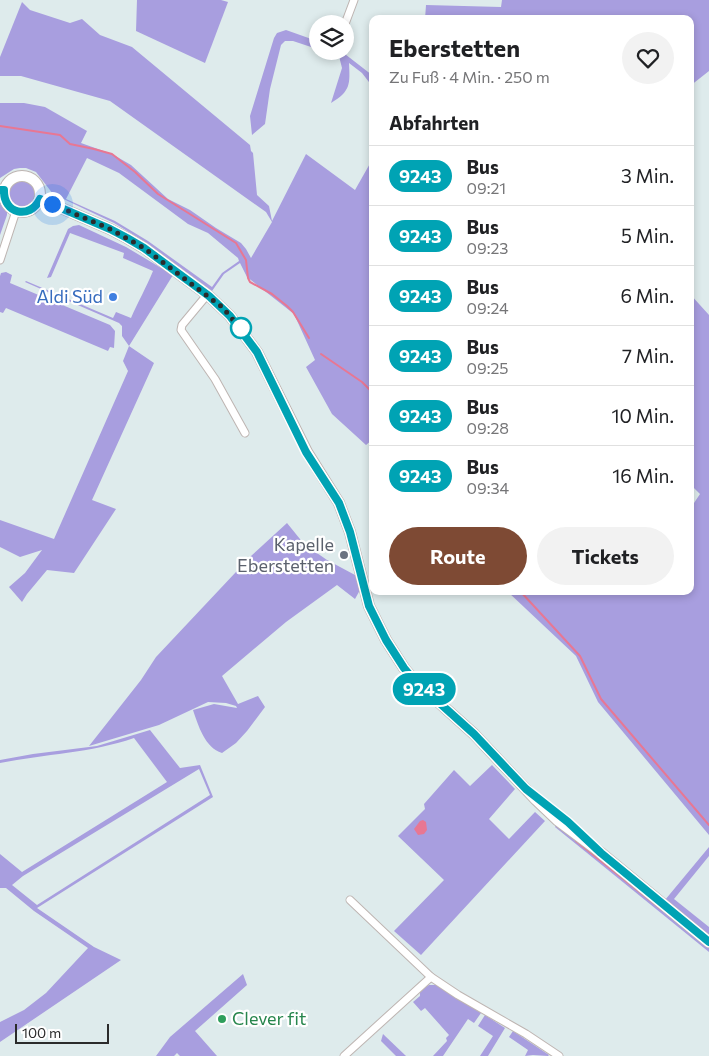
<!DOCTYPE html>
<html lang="de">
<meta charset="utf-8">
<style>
body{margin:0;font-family:Commissioner,sans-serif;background:#f2f2f2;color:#202124;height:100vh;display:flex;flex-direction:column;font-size:19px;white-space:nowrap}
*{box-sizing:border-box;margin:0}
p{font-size:16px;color:#757577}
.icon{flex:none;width:28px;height:28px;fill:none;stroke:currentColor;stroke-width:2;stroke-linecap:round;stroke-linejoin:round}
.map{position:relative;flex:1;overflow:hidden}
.side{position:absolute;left:369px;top:15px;width:325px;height:580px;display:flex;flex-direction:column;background:#fff;border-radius:10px;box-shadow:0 2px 8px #0003}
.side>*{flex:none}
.badge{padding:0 10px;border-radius:16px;font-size:18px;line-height:32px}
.fabs{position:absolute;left:309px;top:15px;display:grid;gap:10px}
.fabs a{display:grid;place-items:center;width:45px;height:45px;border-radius:50%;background:#fff;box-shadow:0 2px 8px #0003;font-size:25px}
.scale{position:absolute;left:15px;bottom:12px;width:94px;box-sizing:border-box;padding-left:5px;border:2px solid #2b2b2b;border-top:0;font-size:14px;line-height:18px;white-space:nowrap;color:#2b2b2b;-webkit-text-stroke:4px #fff;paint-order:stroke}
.you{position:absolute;width:25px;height:25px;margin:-12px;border:4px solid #fff;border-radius:50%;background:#1a73e8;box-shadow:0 0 0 8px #1a73e833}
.map>.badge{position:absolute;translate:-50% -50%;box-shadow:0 0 0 2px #fff}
h2{padding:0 20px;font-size:19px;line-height:45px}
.round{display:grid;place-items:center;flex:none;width:52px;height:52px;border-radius:26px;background:#f2f2f2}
.summary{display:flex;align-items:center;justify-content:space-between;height:85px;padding:0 20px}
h1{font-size:24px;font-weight:700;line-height:38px}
.action{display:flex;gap:10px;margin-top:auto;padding:10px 20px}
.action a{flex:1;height:58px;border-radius:30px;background:#7e4a34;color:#fff;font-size:20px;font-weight:700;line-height:58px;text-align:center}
.action a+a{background:#f2f2f2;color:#202124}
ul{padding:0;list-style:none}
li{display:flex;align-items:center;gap:15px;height:60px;padding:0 20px;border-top:1px solid #e0e0e0}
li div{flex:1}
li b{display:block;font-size:19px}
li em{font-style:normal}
li .badge{min-width:55px;font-weight:700;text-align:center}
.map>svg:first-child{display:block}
</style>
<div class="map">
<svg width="709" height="1056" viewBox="0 0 709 1056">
<rect width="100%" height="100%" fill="#deebec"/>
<g fill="#a89edf" fill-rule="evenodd">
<polygon points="137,0 221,0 228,2 205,63 136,31"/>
<polygon points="502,0 709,0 709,71 690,86 690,19 425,19 426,5 501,7"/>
<path d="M22,2L30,10L70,23L82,19L100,35L132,47L250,145L251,151L253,153L257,195L269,206L272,221L306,154L355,190L372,160V220L370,222L372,224V440L366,445L332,414L306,367L315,360L294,314L247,277L240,263L224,274L212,291L147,243L114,223L53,194L36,172L26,168H20L14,169L0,178V103H24L45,107L87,131L81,143L112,154L131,165L168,199L190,210L216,228L241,243L246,249L251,258L272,222L266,212L110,101L21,76H0V57ZM87,158L119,173L188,224L208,233L238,258L239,261L222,273L212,287L148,241L115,221L66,199Z"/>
<polygon points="286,30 317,41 317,49 293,41 285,41 281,45 270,89 265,124 252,135 250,116 274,38 277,33"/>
<path d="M326,51H341L372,75V86L362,73L349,63C350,84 351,91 331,103L342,68L339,56Z"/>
<circle cx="23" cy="194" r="16"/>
<polygon points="0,199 7,209 7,215 0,235"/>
<path d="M79,225L126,247L173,275L129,346L154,363L92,500L116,509L74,573L47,570L27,594L22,602L9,587L25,573L42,550L20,557L0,547V520L54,539L128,371L123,361L129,346L122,336V326L119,323L25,282L26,281L113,318L116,312L131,318C138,302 146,288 153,271L123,258L124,253L70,233L51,277L47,278L68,229L73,226Z"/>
<polygon points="6,272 12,275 10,283 110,325 115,331 114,348 110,347 108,351 6,308 3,313 0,312 0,276 1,273"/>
<polygon points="690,294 709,315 709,835 598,702 576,656 507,591 690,591 690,509 700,494 690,484"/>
<path d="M287,523L304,544L327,560L355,575L360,590L355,599L337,585L286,622L222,676L238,704L258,696L265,707L247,731L236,743L222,753C205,748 198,725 193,710L214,704L237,708L236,706L226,703L208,702L159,725L89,746L141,680L156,657L251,556Z"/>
<path d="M150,730L180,768L200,765L213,797L37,908L94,947L121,960L0,1042V1022L24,1010L46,993L88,948L34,911L6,888H0V854L22,872L167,782L134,738C91,753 45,754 0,763V760L33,754L97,746ZM199,769L210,795L37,905L12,885L23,876Z"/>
<polygon points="492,765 515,789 489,819 509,839 535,812 545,821 421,955 394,931 444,880 398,836 425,809 424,804 454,770 470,786"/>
<polygon points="557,823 709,945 709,952 555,827"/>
<polygon points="709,847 709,856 674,899 709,927 709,935 665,900"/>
<polygon points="243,974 247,985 195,1031 217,1056 180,1056 177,1053 174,1056 156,1056 170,1037"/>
<polygon points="429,985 436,985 481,1013 474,1023 468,1019 443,1056 433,1056 447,1041 446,1038 449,1035 425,1008 421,1011 413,1002 420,996 420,991"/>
<polygon points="485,1015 505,1028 488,1056 480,1056 493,1036 478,1026"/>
<polygon points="513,1031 549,1055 548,1056 533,1055 525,1056 528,1050 509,1037"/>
<polygon points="383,1034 406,1056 396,1056 381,1041"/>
</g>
<polygon fill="#e87793" points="423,820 426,822 427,830 424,834 418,835 414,829 420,821"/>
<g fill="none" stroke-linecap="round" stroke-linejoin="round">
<g stroke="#e87793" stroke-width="2">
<polyline points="0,126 60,135 70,144 94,149 112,154 135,172 158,194 236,243 246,260 248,278 250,282 272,294 287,306 293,312 309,338"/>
<polyline points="321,354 362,382 372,392"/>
<polyline points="520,591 580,656 601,699 709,825"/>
<polyline points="576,841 662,910"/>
</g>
<defs>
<g id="street">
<polyline points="345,24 354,0"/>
<polyline points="0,260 16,211"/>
<polyline points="207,295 182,325 181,330 215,379 245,433"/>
<polyline points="350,900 431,977 458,995 526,1034 559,1056"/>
<polyline points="344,1056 431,977"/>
</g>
<g id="secondary">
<circle cx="22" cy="194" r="18"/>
<polyline points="40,199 110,229 127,238 144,248 209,296 230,316 257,352 307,452 339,503 350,532 369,606 386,640 404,668 414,680 474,734 536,800 557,820 601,853 709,942"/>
</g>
</defs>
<use href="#street" stroke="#beb5b2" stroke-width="9"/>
<use href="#secondary" stroke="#beb5b2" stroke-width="12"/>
<use href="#street" stroke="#fff" stroke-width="7"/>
<use href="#secondary" stroke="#fff" stroke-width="10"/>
</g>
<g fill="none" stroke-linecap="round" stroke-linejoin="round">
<defs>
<path id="line" d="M0,190H4C3,214 30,220 40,199L110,229L127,238L144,248L209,296L230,316L257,352L306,452L339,503L350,532L369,606L386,640L404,668L414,680L474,734L526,789L568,822L601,853L709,942"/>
</defs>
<use href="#line" stroke="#fff" stroke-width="11"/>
<use href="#line" stroke="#00a3b4" stroke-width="8"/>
<polyline stroke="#2b2b2b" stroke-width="5" stroke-dasharray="0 9" points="52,204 110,229 144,248 222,307 242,330 241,328"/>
</g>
<circle fill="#3f7fe0" stroke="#fff" stroke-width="2" cx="113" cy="297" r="5"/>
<circle fill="#fff" stroke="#00a3b4" stroke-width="2.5" cx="241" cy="328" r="10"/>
<circle fill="#6b7280" stroke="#fff" stroke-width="2" cx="344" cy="555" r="5"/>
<circle fill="#2e9e5b" stroke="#fff" stroke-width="2" cx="222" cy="1019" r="5"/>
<g text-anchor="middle" stroke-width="4.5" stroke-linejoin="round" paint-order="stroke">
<g font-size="18" fill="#366cbe" stroke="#fff" text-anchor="end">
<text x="103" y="303">Aldi Süd</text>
</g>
<g font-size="18" fill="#5b616d" stroke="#fff" text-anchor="end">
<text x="334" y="551">Kapelle<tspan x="334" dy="21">Eberstetten</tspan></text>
</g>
<g font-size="18" fill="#27864d" stroke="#fff" text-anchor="start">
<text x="232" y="1025">Clever fit</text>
</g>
</g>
</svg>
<div class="fabs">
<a><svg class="icon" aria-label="layers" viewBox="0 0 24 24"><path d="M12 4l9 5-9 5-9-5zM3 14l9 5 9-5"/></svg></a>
</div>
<div class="scale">100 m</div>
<div class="you" style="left:52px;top:204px"></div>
<b class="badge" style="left:424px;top:689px;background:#00a3b4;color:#fff">9243</b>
<section class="side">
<div class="summary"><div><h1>Eberstetten</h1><p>Zu Fuß · 4 Min. · 250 m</p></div><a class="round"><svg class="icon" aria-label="heart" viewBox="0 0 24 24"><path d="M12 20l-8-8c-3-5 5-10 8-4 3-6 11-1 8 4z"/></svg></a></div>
<h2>Abfahrten</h2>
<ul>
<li><span class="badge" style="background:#00a3b4;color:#fff">9243</span><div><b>Bus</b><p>09:21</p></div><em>3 Min.</em></li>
<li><span class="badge" style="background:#00a3b4;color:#fff">9243</span><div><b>Bus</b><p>09:23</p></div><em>5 Min.</em></li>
<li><span class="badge" style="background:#00a3b4;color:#fff">9243</span><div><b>Bus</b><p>09:24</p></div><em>6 Min.</em></li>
<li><span class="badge" style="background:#00a3b4;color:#fff">9243</span><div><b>Bus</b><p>09:25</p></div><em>7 Min.</em></li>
<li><span class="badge" style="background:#00a3b4;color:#fff">9243</span><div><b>Bus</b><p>09:28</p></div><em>10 Min.</em></li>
<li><span class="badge" style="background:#00a3b4;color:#fff">9243</span><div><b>Bus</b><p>09:34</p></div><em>16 Min.</em></li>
</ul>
<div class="action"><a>Route</a><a>Tickets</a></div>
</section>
</div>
